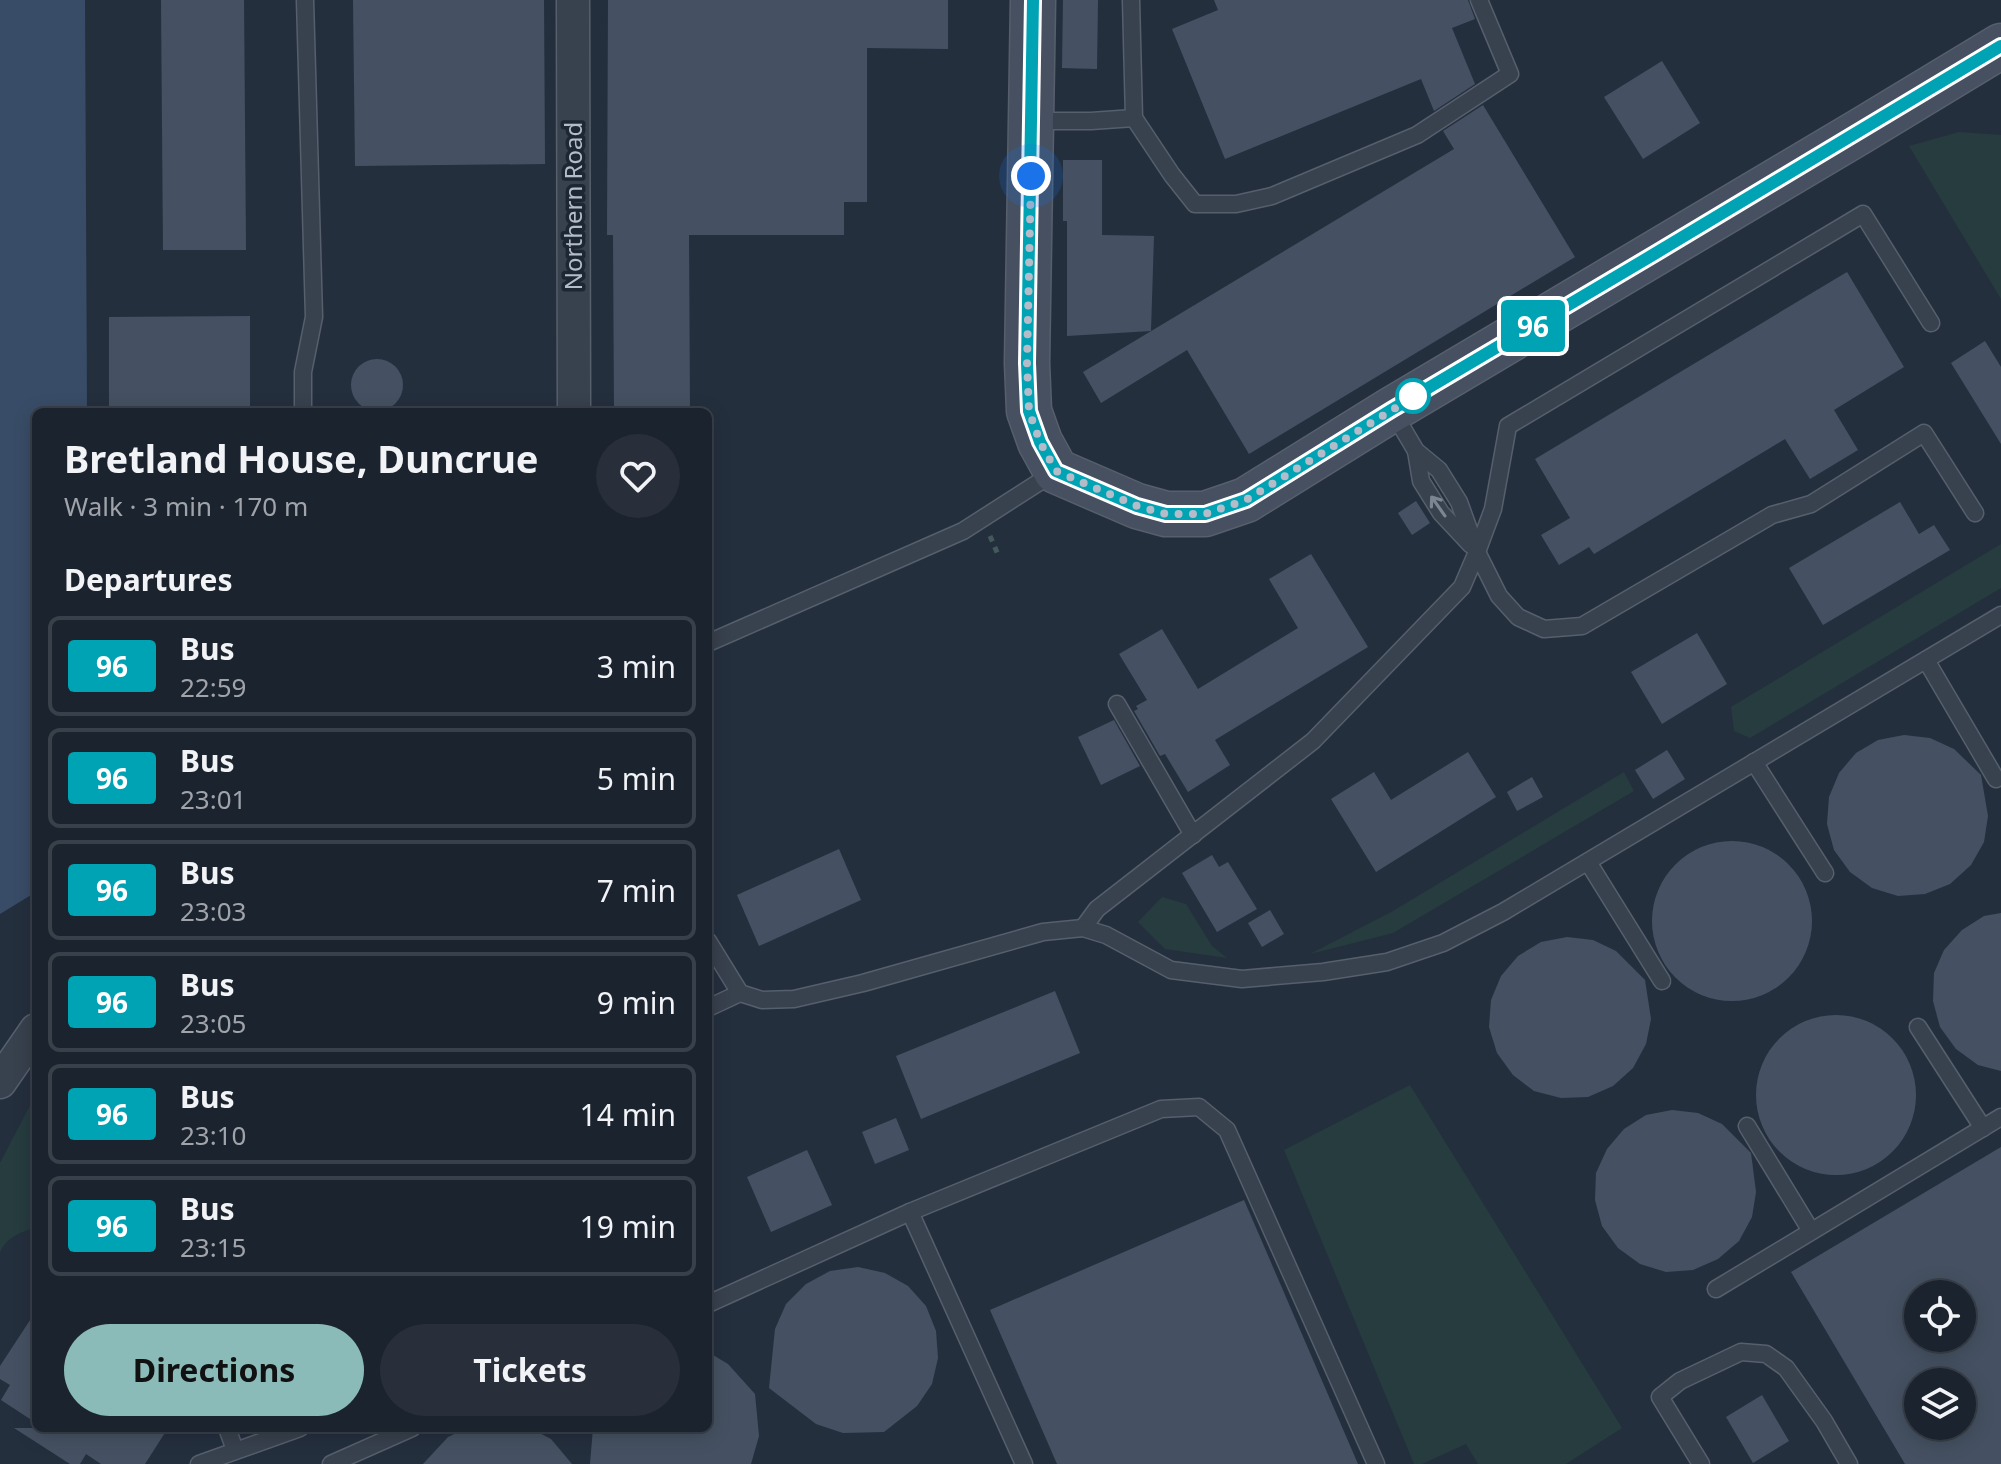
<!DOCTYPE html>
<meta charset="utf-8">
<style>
body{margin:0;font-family:"Noto Sans",sans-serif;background:#282f3a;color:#f1f3f6;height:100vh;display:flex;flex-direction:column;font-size:30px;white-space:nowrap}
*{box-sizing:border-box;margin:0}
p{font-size:26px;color:#a0a4aa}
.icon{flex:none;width:44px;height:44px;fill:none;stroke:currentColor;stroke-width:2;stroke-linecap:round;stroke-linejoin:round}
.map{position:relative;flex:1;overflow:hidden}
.details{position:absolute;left:32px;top:408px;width:680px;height:1024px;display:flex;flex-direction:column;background:#1b232e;border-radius:12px;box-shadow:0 4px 20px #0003,0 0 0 2px #39404a}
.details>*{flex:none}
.badge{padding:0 16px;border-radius:6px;font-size:28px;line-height:52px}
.fabs{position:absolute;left:1904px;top:1280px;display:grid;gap:16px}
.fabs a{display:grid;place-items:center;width:72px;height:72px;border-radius:50%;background:#1b232e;box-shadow:0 4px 20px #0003,0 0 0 2px #39404a;font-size:40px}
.you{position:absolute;width:40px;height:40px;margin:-20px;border:6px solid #fff;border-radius:50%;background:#1a73e8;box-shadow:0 0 0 12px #1a73e833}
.map>.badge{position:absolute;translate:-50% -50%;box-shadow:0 0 0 4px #fff}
h2{padding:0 32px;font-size:30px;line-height:72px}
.round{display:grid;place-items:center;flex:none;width:84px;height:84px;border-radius:42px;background:#282f3a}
.headline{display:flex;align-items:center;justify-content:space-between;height:136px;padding:0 32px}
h1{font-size:38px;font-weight:700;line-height:60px}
.button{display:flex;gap:16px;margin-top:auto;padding:16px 32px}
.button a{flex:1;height:92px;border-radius:48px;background:#8bbbb9;color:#111;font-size:32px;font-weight:700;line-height:92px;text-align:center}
.button a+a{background:#282f3a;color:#f1f3f6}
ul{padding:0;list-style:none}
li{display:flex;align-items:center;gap:24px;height:100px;margin:0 16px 12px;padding:0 16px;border:4px solid #39404a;border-radius:12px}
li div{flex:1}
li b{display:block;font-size:30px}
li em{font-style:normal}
li .badge{min-width:88px;font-weight:700;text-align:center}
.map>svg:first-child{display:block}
</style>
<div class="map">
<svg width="2001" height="1464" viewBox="0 0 2001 1464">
<rect width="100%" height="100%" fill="#242f3e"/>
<g fill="#263c3f">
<polygon points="1959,132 2001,135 2001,299 1909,146"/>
<polygon points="2001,544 2001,588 1750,738 1734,731 1731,707"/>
<polygon points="1624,772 1634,791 1393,933 1310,954 1393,911"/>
<polygon points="1162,897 1186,904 1212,946 1227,958 1165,949 1138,922"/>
<polygon points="1410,1085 1622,1428 1566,1464 1478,1464 1466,1444 1422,1464 1414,1464 1284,1150"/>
<path d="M36,1094V1228C21,1231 6,1238 0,1252V1163Z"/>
</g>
<polygon fill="#394c67" points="0,0 85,0 87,412 36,412 36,892 0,914"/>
<g fill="#455162" fill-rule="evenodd">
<polygon points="161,0 244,0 246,250 163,250"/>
<polygon points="353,0 544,0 545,164 355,166"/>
<polygon points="608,0 948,0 948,49 867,48 867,202 844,202 844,235 689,235 690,412 614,412 613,235 607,235"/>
<polygon points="1063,0 1098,0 1097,69 1062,68"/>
<polygon points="1214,0 1468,0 1475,19 1452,28 1475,84 1434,111 1421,79 1225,159 1172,29 1218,10"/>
<polygon points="1662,61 1700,123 1643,159 1604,97"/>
<polygon points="1483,105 1575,257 1249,454 1187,350 1101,403 1083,372 1454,149 1443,131"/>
<polygon points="1063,160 1102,160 1102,235 1154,236 1151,331 1067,336 1067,221 1063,221"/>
<polygon points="1847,272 1904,367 1834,410 1858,450 1810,479 1785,439 1594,554 1589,547 1559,565 1541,535 1570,518 1535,459"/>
<polygon points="250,316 250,412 109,412 109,317"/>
<polygon points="1985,341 2001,367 2001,444 1951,363"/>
<circle cx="377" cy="385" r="26"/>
<polygon points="1416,501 1430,523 1412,535 1398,513"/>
<polygon points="1900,502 1919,534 1934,525 1950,550 1823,625 1789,568"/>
<polygon points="1311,554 1368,647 1215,740 1230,765 1188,792 1165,754 1160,756 1134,711 1138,709 1136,706 1147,700 1119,654 1162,629 1198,689 1298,628 1269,579"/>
<polygon points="1697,633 1727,684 1662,724 1631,672"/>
<polygon points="1114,720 1140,766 1101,785 1078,737"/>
<polygon points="1904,735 1930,738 1954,749 1981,775 1988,816 1984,842 1971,865 1950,884 1925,894 1898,896 1872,888 1850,872 1834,850 1827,824 1829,797 1839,773 1856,753 1878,740"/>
<polygon points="1667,750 1685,779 1653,799 1635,770"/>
<polygon points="1468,752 1496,797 1376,872 1331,799 1374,772 1391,800"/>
<polygon points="1532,777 1543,797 1517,811 1507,792"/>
<circle cx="1732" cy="921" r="80"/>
<polygon points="839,849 861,900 759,946 737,895"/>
<polygon points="1212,855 1219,867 1228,862 1257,909 1217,932 1182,873"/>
<polygon points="1270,910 1284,934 1262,947 1248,923"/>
<polygon points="2001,913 2001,1071 1978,1065 1956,1049 1940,1027 1933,1001 1934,973 1944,950 1962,930 1984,916"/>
<polygon points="1567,937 1593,940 1616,951 1645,980 1651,1019 1646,1044 1633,1068 1613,1086 1588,1097 1561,1098 1534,1091 1513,1075 1497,1053 1489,1027 1491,1000 1501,976 1518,956 1541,942"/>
<polygon points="1055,991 1080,1053 921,1119 896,1056"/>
<circle cx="1836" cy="1095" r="80"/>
<polygon points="1672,1110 1698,1113 1722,1124 1751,1153 1756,1192 1752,1217 1739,1241 1718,1259 1693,1270 1666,1272 1640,1264 1618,1248 1602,1226 1595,1200 1596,1173 1607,1149 1624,1129 1646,1115"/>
<polygon points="896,1118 909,1150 875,1164 862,1132"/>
<path d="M2001,1147V1464H1905L1791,1272ZM1918,1294H1962V1338H1918ZM1918,1382H1962V1426H1918Z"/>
<polygon points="807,1150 832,1205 771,1232 747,1177"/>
<polygon points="1244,1200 1358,1464 1057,1464 990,1310"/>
<polygon points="858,1267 885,1273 908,1286 926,1306 936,1331 938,1358 932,1384 917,1406 884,1432 843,1433 816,1424 769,1388 775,1329 786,1304 806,1284 830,1271"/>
<polygon points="36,1311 36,1423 1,1400 10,1385 0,1379 0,1366"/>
<polygon points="708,1352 728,1364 755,1394 759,1436 751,1464 590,1464 593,1428 708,1428"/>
<polygon points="1762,1395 1789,1441 1753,1463 1726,1417"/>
<polygon points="14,1428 168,1428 145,1464 101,1464 86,1454 80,1464 70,1464"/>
<polygon points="467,1428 530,1428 551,1439 572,1464 423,1464 448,1437"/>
</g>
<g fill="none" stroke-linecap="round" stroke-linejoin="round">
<defs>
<g id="lane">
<polyline points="1131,0 1134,118 1172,175 1195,204 1236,204 1272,196 1417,135 1510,74 1479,0"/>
<polyline points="1033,121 1091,121 1134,118"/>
<polyline points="303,412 303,372 314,317 305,0"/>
<polyline points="1393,412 1416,451 1439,470 1459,502 1477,552 1499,596 1518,617 1544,629 1582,626 1772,515 1811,504 1924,433 1975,513"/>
<polyline points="1416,451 1421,481 1441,513 1471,545"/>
<polyline points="708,643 963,531 1055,472"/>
<polyline points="1926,660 1996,779"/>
<polyline points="1117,704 1193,835"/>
<polyline points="1754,762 1825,873"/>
<polyline points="1588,862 1662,981"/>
<polyline points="1083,928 1097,909 1313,741 1462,587 1477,552 1493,509 1508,426 1863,214 1931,323"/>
<polyline points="708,941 740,993 762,1000 794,999 863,983 1043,932 1083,928 1106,935 1171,970 1242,979 1323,972 1387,962 1443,943 1503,912 2001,615"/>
<polyline points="708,1008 740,993"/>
<polyline points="1918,1027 1983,1128"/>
<polyline points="1747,1126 1811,1231"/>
<polyline points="910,1212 1024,1464"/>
<polyline points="1716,1289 2001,1117"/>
<polyline points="708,1304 910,1212 1161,1109 1199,1107 1227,1130 1376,1464"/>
<polyline points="227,1428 235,1450"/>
<polyline points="199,1464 300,1428"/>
<polyline points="331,1464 412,1428"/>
<polyline points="1701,1464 1660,1397 1680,1381 1741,1352 1766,1354 1786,1368 1824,1421 1849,1464"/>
</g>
<g id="street">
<polyline points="573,0 574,412"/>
<polyline points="0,1082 36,1030"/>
</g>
<polyline id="secondary" points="1033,0 1027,363 1029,411 1040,442 1056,471 1137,506 1166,514 1205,514 1246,500 1391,410 1859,132 2001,46"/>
</defs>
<use href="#lane" stroke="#565f6c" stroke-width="19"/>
<use href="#street" stroke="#565f6c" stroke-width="35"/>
<use href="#secondary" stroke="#565f6c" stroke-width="47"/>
<polyline stroke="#44595c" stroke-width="5" stroke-dasharray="6 6" stroke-linecap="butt" points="990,536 999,557"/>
<use href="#lane" stroke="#38414e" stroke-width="16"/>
<use href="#street" stroke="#38414e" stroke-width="32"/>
<use href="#secondary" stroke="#465061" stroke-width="44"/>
</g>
<defs><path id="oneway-shaft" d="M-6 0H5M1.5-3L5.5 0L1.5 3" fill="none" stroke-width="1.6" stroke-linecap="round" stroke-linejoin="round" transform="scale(2)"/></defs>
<use stroke="#7c8592" href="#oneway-shaft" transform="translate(1438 506) rotate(-125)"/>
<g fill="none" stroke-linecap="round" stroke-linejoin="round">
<defs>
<polyline id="line" points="1033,0 1027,363 1029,411 1040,442 1056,471 1137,506 1166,514 1205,514 1246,500 1391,410 1656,253 2001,46"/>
</defs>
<use href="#line" stroke="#fff" stroke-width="18"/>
<use href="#line" stroke="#00a3b4" stroke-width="12"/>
<polyline stroke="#b4bcc9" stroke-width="8" stroke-dasharray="0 14.4" points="1031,176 1027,363 1029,411 1040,442 1056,471 1137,506 1166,514 1205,514 1246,500 1418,394 1413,396"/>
</g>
<circle fill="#fff" stroke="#00a3b4" stroke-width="4" cx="1413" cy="396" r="16"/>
<g text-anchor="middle" stroke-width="7" stroke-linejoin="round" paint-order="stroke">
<g font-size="24" fill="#b4bcc9" stroke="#1d2633">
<text transform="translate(574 206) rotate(-90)" y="8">Northern Road</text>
</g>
</g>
</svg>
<div class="fabs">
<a><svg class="icon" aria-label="locate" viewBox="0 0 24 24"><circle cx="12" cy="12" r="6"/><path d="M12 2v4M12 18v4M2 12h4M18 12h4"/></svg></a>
<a><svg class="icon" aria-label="layers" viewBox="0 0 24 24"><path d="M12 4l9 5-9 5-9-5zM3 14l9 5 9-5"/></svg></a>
</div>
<div class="you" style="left:1031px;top:176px"></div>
<b class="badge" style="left:1533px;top:326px;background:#00a3b4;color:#fff">96</b>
<section class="details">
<div class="headline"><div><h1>Bretland House, Duncrue</h1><p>Walk · 3 min · 170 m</p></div><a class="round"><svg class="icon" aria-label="heart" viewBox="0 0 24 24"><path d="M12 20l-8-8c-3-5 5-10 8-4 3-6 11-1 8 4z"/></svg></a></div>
<h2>Departures</h2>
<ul>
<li><span class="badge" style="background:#00a3b4;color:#fff">96</span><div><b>Bus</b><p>22:59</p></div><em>3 min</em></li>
<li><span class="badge" style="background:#00a3b4;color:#fff">96</span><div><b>Bus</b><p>23:01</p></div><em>5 min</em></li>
<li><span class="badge" style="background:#00a3b4;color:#fff">96</span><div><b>Bus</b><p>23:03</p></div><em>7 min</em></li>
<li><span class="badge" style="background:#00a3b4;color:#fff">96</span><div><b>Bus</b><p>23:05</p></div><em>9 min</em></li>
<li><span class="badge" style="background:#00a3b4;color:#fff">96</span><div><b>Bus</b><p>23:10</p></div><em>14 min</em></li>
<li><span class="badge" style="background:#00a3b4;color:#fff">96</span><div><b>Bus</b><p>23:15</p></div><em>19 min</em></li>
</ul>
<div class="button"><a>Directions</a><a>Tickets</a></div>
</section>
</div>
